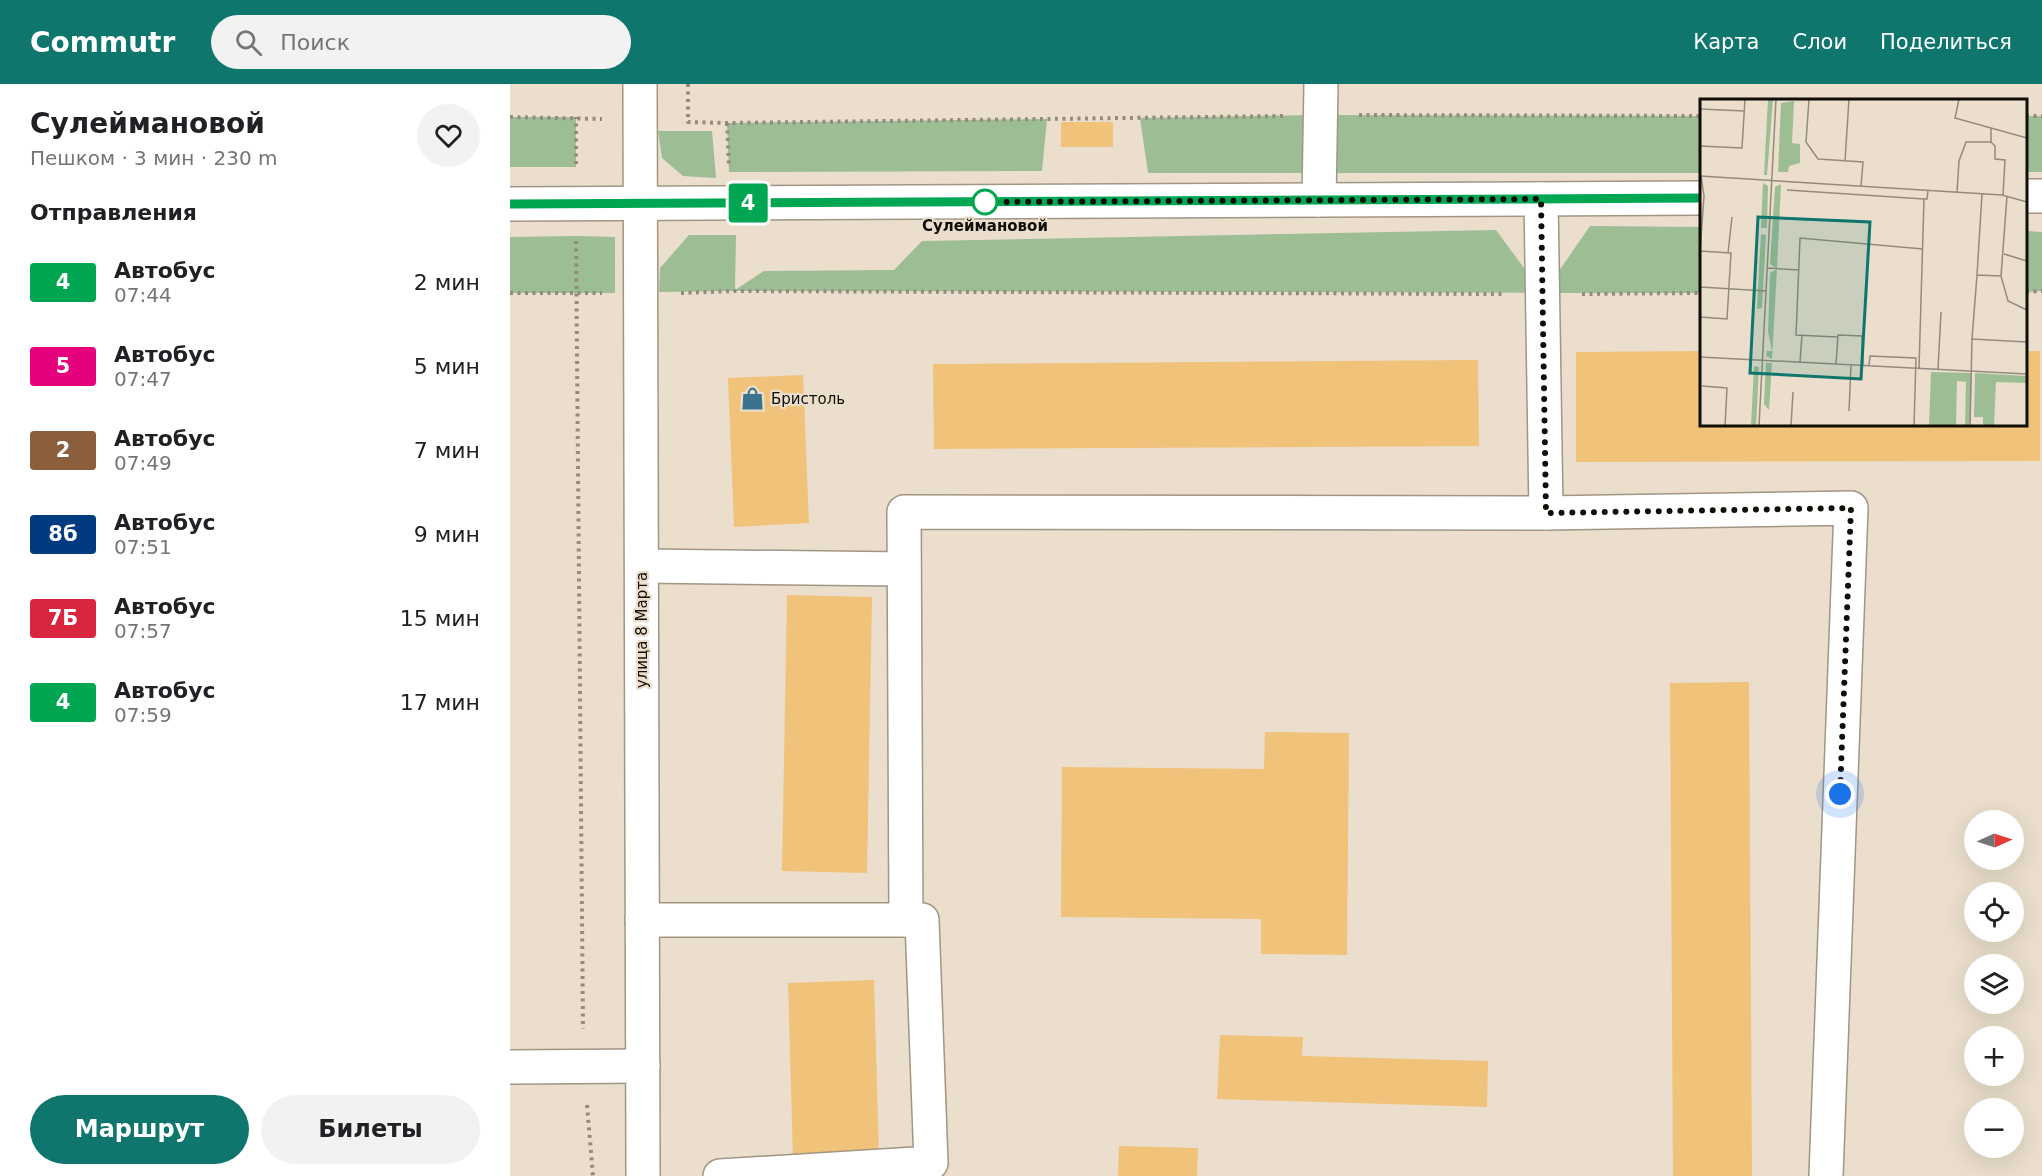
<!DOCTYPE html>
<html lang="ru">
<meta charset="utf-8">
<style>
body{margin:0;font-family:"DejaVu Sans",sans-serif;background:#f2f2f2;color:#202124;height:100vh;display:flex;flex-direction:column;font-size:22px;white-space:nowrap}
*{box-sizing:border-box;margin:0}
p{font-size:20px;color:#757577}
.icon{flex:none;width:33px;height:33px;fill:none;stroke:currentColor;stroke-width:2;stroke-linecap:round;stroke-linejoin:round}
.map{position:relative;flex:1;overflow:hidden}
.drawer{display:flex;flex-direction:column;background:#fff;width:510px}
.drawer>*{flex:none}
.badge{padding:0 12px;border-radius:4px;font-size:21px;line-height:39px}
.needle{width:39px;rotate:87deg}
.tools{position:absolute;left:1454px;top:726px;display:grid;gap:12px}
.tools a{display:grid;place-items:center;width:60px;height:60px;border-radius:50%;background:#fff;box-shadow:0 6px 24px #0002;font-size:30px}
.you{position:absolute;width:30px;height:30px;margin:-15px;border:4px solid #fff;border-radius:50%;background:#1a73e8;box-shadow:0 0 0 9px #1a73e833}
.map>.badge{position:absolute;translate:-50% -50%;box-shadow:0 0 0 3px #fff}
h2{padding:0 30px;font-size:22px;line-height:54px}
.round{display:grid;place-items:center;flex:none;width:63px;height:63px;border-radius:32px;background:#f2f2f2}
.headline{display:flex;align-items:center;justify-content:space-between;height:102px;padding:0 30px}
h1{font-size:28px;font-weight:800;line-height:45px}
.primary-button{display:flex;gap:12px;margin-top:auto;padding:12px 30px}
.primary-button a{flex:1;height:69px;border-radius:36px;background:#0f766e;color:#fff;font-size:24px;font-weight:800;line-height:69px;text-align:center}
.primary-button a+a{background:#f2f2f2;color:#202124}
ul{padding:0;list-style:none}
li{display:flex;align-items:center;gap:18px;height:84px;padding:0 30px}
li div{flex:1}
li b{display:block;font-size:22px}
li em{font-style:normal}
li .badge{min-width:66px;font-weight:700;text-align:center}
header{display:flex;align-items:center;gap:36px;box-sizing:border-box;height:84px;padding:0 30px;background:#0f766e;color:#fff}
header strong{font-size:28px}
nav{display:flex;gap:33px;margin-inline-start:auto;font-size:21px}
.search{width:420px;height:54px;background:#f2f2f2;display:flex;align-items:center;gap:15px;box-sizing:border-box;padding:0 21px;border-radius:33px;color:#757577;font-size:22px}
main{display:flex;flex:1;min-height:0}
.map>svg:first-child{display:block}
</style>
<header>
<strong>Commutr</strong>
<div class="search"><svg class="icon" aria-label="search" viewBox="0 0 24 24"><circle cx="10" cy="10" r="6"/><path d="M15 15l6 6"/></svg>Поиск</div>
<nav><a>Карта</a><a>Слои</a><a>Поделиться</a></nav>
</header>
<main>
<section class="drawer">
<div class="headline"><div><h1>Сулеймановой</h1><p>Пешком · 3 мин · 230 m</p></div><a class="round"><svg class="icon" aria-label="heart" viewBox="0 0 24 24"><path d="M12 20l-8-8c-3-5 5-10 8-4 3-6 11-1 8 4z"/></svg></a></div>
<h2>Отправления</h2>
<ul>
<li><span class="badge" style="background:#00a651;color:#fff">4</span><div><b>Автобус</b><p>07:44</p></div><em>2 мин</em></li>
<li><span class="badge" style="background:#e6007e;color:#fff">5</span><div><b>Автобус</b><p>07:47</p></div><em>5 мин</em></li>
<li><span class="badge" style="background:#8b5e3c;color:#fff">2</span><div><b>Автобус</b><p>07:49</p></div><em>7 мин</em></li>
<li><span class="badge" style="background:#003b80;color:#fff">8б</span><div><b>Автобус</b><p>07:51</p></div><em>9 мин</em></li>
<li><span class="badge" style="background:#d7263d;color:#fff">7Б</span><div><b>Автобус</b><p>07:57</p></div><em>15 мин</em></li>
<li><span class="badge" style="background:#00a651;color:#fff">4</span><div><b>Автобус</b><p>07:59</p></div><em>17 мин</em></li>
</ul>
<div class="primary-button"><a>Маршрут</a><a>Билеты</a></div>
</section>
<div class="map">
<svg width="1532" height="1092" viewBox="0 0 1532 1092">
<rect width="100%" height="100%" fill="#ebdecc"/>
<g fill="#9dbd95">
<polygon points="811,31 1191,32 1191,89 638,89 630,34"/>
<rect x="1516" y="32" width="16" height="56"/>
<rect x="0" y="33" width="66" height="50"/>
<polygon points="537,35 532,87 219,88 217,39"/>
<polygon points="148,47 202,47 206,94 173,92 152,74"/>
<polygon points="1080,142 1191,143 1191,209 225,207 149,208 150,184 179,151 226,151 225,206 254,187 384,186 412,157 986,146 1033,210"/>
<polygon points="1516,147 1532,148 1532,207 1516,208"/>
<polygon points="66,152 105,153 105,209 0,209 0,153"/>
</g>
<g fill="#f1c27a">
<rect x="551" y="38" width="52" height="25"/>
<polygon points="1192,267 1192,340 1516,340 1516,267 1530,267 1530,377 1066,378 1066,268"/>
<polygon points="968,276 969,362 424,365 423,280"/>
<polygon points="293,291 299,439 224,443 218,294"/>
<polygon points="277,511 362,513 357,789 272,787"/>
<polygon points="1239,598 1242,1092 1163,1092 1160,599"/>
<polygon points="755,648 839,649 837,871 751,870 751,835 551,833 552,683 754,685"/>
<polygon points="364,896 369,1071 283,1074 278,899"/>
<polygon points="710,951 793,953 792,972 978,977 977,1023 707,1015"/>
<polygon points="609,1062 688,1064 687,1092 608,1092"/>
</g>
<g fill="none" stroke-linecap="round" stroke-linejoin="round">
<defs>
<g id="minor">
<polyline points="130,0 133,1092"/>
<polyline points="1516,112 1532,112"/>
<polyline points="1031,115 1036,429"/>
<polyline points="809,116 811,0"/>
<polyline points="0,120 1192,114"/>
<polyline points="132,482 394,485"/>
<polyline points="132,836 412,836 421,1079 210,1092"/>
<polyline points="396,836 394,428 1036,429 1341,424 1316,1092"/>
<polyline points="0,983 133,982"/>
</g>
</defs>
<use href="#minor" stroke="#a19584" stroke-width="36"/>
<g stroke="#948b7e" stroke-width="4" stroke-dasharray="3 4.5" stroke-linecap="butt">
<polyline points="178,0 178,38 217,39 773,32"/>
<polyline points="849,31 1192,32"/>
<polyline points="1516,32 1532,32"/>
<polyline points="0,33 92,35"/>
<polyline points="217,39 219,81"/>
<polyline points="66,80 66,33"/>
<polyline points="66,157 73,945"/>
<polyline points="1516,208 1532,207"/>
<polyline points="0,209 92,209"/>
<polyline points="171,209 225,207 993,210"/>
<polyline points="1072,210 1192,209"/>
<polyline points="77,1021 83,1092"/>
</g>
<use href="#minor" stroke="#fff" stroke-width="33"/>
</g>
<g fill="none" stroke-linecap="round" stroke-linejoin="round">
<defs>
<polyline id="line" points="0,120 1192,114"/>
</defs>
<use href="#line" stroke="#fff" stroke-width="14"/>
<use href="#line" stroke="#00a651" stroke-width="9"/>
<polyline stroke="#110d07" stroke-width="6" stroke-dasharray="0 10.8" points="475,118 1031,115 1036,429 1341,424 1330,710"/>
</g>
<defs>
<symbol id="shop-bare" viewBox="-9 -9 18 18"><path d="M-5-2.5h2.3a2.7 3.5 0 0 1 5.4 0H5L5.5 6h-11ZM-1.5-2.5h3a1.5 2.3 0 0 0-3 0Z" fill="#3b728d" stroke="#ebdecc" stroke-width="2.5" paint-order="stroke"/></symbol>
</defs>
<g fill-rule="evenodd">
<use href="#shop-bare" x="226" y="298" width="33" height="33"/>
</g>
<circle fill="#fff" stroke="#00a651" stroke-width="3" cx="475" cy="118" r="12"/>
<g text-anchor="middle" stroke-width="4.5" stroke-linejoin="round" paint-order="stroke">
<g font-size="15" font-weight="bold" fill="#110d07" stroke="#ebdecc">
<text x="475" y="147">Сулеймановой</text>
</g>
<g font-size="15" fill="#110d07" stroke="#ebdecc" text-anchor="start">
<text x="261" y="320">Бристоль</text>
</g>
<g font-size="15" fill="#110d07" stroke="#ebdecc">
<text transform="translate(132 546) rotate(-90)" y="5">улица 8 Марта</text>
</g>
</g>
<g transform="translate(1190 15)">
<rect width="327" height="327" fill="#ebdecc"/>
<path d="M68,0H73L67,76H64ZM94,2L92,44L100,45V64L89,67L88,73H78L81,4ZM63,84L68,87L67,129H61ZM81,85L77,170L72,260L66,257L67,252H72L68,233L70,174L77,170L70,165L75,88ZM61,135L66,136L62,209L57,210ZM66,264H72L69,311L64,305ZM54,267L59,268L56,327H51ZM231,273L272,274L270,327H265L266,283L257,282L256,327H229ZM275,274L327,277V284L296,283L294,327H283V318H274Z" fill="#9dbd95"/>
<path fill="none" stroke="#948a7d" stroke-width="1.5" d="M109,0L106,43L118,60L163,63L161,87M259,0L255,19L327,39M0,10L44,12M291,43L295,47V60L305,61L303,96M0,47L42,49L45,0M145,62L149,0M0,77L302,96L327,103M87,91L224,100M257,93L259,62L266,43H291V29M282,95L277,176L301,177L307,97M28,154L32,118M304,155L327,162M67,169L99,171M301,177L308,202L327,211M0,188L66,192M0,218L27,220L31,154L0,152L4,97L1,77M137,238L96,236L100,139L223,150M272,240L277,176M0,258L327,275M100,263L102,236M136,265L138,236L162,237L163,266M169,267L170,257L216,259L214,327M219,269L224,100H227L228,91M238,270L241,213M2,287L27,289L25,327M149,312L151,266M59,327L76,0M91,327L93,293M270,327L272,240L327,243"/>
<path fill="#0f766e" fill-opacity="0.15" stroke="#0f766e" stroke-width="3" d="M58,118L170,123L161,280L50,274Z"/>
<rect width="327" height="327" fill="none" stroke="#110d07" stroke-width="3"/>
</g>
</svg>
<div class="tools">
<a><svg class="needle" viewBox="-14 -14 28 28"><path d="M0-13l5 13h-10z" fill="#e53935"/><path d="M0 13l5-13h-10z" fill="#757577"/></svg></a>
<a><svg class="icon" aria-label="locate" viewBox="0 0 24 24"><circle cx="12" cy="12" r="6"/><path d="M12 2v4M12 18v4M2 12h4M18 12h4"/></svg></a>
<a><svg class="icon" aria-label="layers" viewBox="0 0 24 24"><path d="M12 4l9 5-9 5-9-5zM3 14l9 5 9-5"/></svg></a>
<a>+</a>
<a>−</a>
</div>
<div class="you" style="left:1330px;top:710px"></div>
<b class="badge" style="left:238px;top:119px;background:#00a651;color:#fff">4</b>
</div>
</main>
